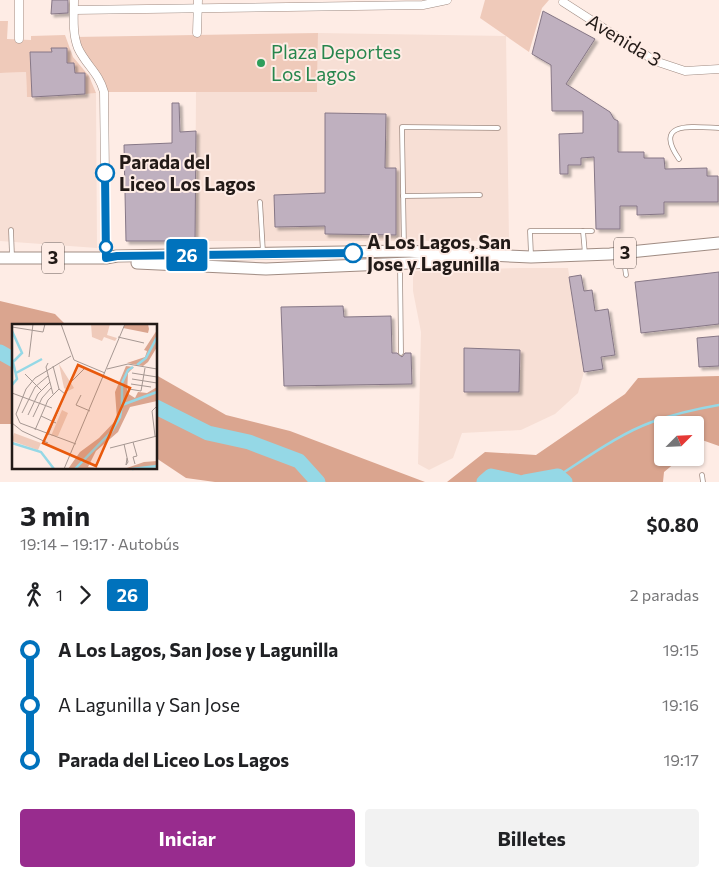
<!DOCTYPE html>
<html lang="es">
<meta charset="utf-8">
<style>
body{margin:0;font-family:Commissioner,sans-serif;background:#f2f2f2;color:#202124;height:100vh;display:flex;flex-direction:column;font-size:19px;white-space:nowrap}
*{box-sizing:border-box;margin:0}
p{font-size:16px;color:#757577}
.icon{flex:none;width:28px;height:28px;fill:none;stroke:currentColor;stroke-width:2;stroke-linecap:round;stroke-linejoin:round}
.map{position:relative;height:482px;overflow:hidden}
.side{display:flex;flex-direction:column;background:#fff;flex:1}
.side>*{flex:none}
.badge{padding:0 10px;border-radius:4px;font-size:18px;line-height:32px}
.needle{width:32px;rotate:66deg}
.tools{position:absolute;left:654px;top:416px;display:grid;gap:10px}
.tools a{display:grid;place-items:center;width:50px;height:50px;border-radius:5px;background:#fff;box-shadow:0 1px 4px #0004;font-size:25px}
.map>.badge{position:absolute;translate:-50% -50%;box-shadow:0 0 0 2px #fff}
.legs{display:flex;align-items:center;gap:8px;height:55px;padding:0 20px;font-size:16px}
.legs p{margin-inline-start:auto}
.head{display:flex;align-items:center;justify-content:space-between;height:85px;padding:0 20px}
h1{font-size:28px;font-weight:700;line-height:38px}
.action{display:flex;gap:10px;margin-top:auto;padding:10px 20px}
.action a{flex:1;height:58px;border-radius:5px;background:#982c8e;color:#fff;font-size:20px;font-weight:700;line-height:58px;text-align:center}
.action a+a{background:#f2f2f2;color:#202124}
ul{padding:0 20px;list-style:none}
li{display:flex;align-items:center;gap:18px;height:55px;font-size:19px}
li i{display:grid;place-items:center;width:8px;height:100%;margin:0 6px;background:currentColor}
li i::after{content:'';width:12px;height:12px;margin:-6px;border:4px solid;border-radius:50%;background:#fff}
li p{margin-inline-start:auto}
li:first-child i{background:linear-gradient(#0000 50%,currentColor 0)}
li:last-child i{background:linear-gradient(currentColor 50%,#0000 0)}
.map>svg:first-child{display:block}
</style>
<div class="map">
<svg width="719" height="482" viewBox="0 0 719 482">
<defs>
<filter id="shadow"><feDropShadow dx="3" dy="3" stdDeviation="1" flood-color="#0004"/></filter>
</defs>
<rect width="100%" height="100%" fill="#feece5"/>
<g fill="#f7dfd5">
<polygon points="318,33 506,36 509,241 195,241 196,91 317,92"/>
<polygon points="26,72 27,97 96,93 97,248 0,241 0,73"/>
<polygon points="521,268 568,268 584,372 578,393 555,414 521,430 462,433 453,458 429,470 418,464 421,332 413,291 413,271"/>
</g>
<g fill="#efcaba" fill-rule="evenodd">
<polygon points="485,0 549,0 542,8 529,52 480,18"/>
<path d="M0,21H8L7,39L31,40V36L65,35L73,57L89,76L96,93L85,94V73H75L74,63H55L32,97H27L26,72L0,73ZM52,48H67V58L45,65H30V52H52Z"/>
<polygon points="318,33 317,92 104,92 74,37"/>
</g>
<g fill="#daa58f">
<polygon points="0,301 55,314 67,326 14,326 14,424 0,424"/>
<polygon points="156,375 226,415 290,431 425,482 215,482 186,478 156,458"/>
<polygon points="719,376 719,446 702,440 695,446 695,425 662,425 662,458 681,458 664,472 663,482 447,482 485,452 536,455 625,394 638,378"/>
</g>
<g fill="none" stroke-linecap="round" stroke-linejoin="round">
<path stroke="#95d8e6" stroke-width="2.5" d="M558,476C588,457 619,434 652,422C674,414 696,409 719,405"/>
<g stroke="#95d8e6" stroke-width="15">
<polyline points="0,352 14,360"/>
<polyline points="156,407 208,433 249,442 299,461 318,482"/>
<polyline points="484,482 491,476 518,482"/>
<polyline points="525,482 558,476 565,482"/>
</g>
</g>
<g fill="#bfb0bf" stroke="#867786" filter="url(#shadow)">
<polygon points="52,0 68,0 68,13 51,14"/>
<polygon points="543,11 595,39 566,84 610,112 614,119 618,121 618,152 644,152 644,158 664,158 665,169 707,168 707,176 718,176 718,202 664,202 664,214 637,215 637,206 620,206 620,229 596,229 594,157 581,158 581,165 568,165 568,174 560,174 559,134 583,133 583,111 552,111 551,65 532,54"/>
<polygon points="51,48 67,48 67,63 74,63 75,73 85,73 85,94 32,97 30,52 52,52"/>
<polygon points="172,103 179,103 180,132 196,131 195,241 126,241 124,145 172,143"/>
<polygon points="325,113 386,114 385,168 396,168 396,235 325,234 325,226 275,227 274,195 325,193"/>
<polygon points="719,272 719,324 641,333 635,282"/>
<polygon points="581,275 584,291 592,290 595,311 608,309 615,355 601,357 603,369 584,372 569,277"/>
<polygon points="343,306 344,317 391,316 392,353 397,353 402,357 405,353 411,353 412,384 284,386 281,307"/>
<polygon points="719,336 719,366 699,367 697,338"/>
<polygon points="464,348 520,350 519,392 464,392"/>
</g>
<g fill="none" stroke-linecap="round" stroke-linejoin="round">
<defs>
<g id="lane">
<path d="M679,159C652,120 694,127 719,128"/>
<polyline points="403,196 480,195"/>
<polyline points="260,202 263,252"/>
<polyline points="11,230 12,256"/>
<polyline points="583,231 585,254"/>
<polyline points="404,249 402,127 498,128"/>
<polyline points="623,253 626,275"/>
<polyline points="531,255 530,231 592,231"/>
<polyline points="400,265 401,353"/>
<polyline points="702,475 703,482"/>
</g>
<g id="street">
<polyline points="19,0 19,39"/>
<path d="M74,0C74,15 72,33 78,48C86,65 99,73 104,92L106,258"/>
<polyline points="563,2 655,61 685,71 719,69"/>
<polyline points="74,10 423,5 447,0"/>
<polyline points="197,33 198,0"/>
</g>
<g id="primary">
<polyline points="0,258 106,258 117,256 404,251 531,257 610,254 719,243"/>
<polyline points="137,263 266,269 481,260"/>
</g>
</defs>
<use href="#lane" stroke="#a08c83" stroke-width="5.5"/>
<use href="#street" stroke="#a08c83" stroke-width="9"/>
<use href="#primary" stroke="#a08c83" stroke-width="13"/>
<use href="#lane" stroke="#fff" stroke-width="4"/>
<use href="#street" stroke="#fff" stroke-width="8"/>
<use href="#primary" stroke="#fff" stroke-width="11"/>
</g>
<g fill="none" stroke-linecap="round" stroke-linejoin="round">
<defs>
<polyline id="line-1" points="105,173 106,258 117,256 353,253"/>
</defs>
<use href="#line-1" stroke="#fff" stroke-width="11"/>
<use href="#line-1" stroke="#0072bc" stroke-width="8"/>
</g>
<circle fill="#2e9e5b" stroke="#feece5" stroke-width="2" cx="261" cy="63" r="5"/>
<g fill="#fff" stroke="#0072bc" stroke-width="2.5">
<circle cx="105" cy="173" r="9"/>
<circle cx="106" cy="247" r="6"/>
<circle cx="353" cy="253" r="9"/>
</g>
<g text-anchor="middle" stroke-width="4" stroke-linejoin="round" paint-order="stroke">
<g fill="#feece5" stroke="#645955" stroke-width="1">
<rect x="614" y="237.5" width="22" height="31" rx="4"/>
<rect x="42" y="242.5" width="22" height="31" rx="4"/>
</g>
<g font-size="18" font-weight="bold" fill="#221a17">
<text x="625" y="259">3</text>
<text x="53" y="264">3</text>
</g>
<g font-size="19" fill="#221a17" stroke="#feece5">
<text transform="translate(624 40) rotate(31)" y="7">Avenida 3</text>
</g>
<g font-size="19" fill="#27864d" stroke="#feece5" text-anchor="start">
<text x="271" y="59">Plaza Deportes<tspan x="271" dy="22">Los Lagos</tspan></text>
</g>
<g font-size="19" font-weight="bold" fill="#221a17" stroke="#feece5" text-anchor="start">
<text x="119" y="169">Parada del<tspan x="119" dy="22">Liceo Los Lagos</tspan></text>
<text x="367" y="249">A Los Lagos, San<tspan x="367" dy="22">Jose y Lagunilla</tspan></text>
</g>
</g>
<g transform="translate(12 324)">
<rect width="145" height="145" fill="#feece5"/>
<path d="M79,0H98L95,11L105,14L103,17L92,13L90,17L80,13ZM47,40L62,64L56,67L52,64ZM50,86L56,89L46,112H39ZM2,109L29,119L26,126L0,117Z" fill="#efcaba"/>
<path d="M113,0H136L137,5L136,9L111,4ZM145,6V23L136,38L131,42L115,39L133,33L135,27L132,26ZM114,42L122,43L116,49L115,69L123,74L126,68L135,69L145,63V77L118,83L106,108L84,127L76,143L100,145H56L68,128L87,114L105,95L103,68ZM145,137V143L112,145L132,138Z" fill="#daa58f"/>
<path fill="none" stroke="#95d8e6" stroke-width="2.5" d="M0,7L10,29L1,38L5,55L0,61M125,41L134,34L145,13M4,49L30,35M110,81V59L116,46L121,43M0,119L29,128L42,145M63,145L100,107L108,93L110,81L145,68M120,145L145,142"/>
<path fill="none" stroke="#a69893" stroke-width="1" d="M49,0L62,36L93,49M0,3L31,8L33,0M106,13L132,19M59,32L23,54L14,65L4,90L8,99L64,120M17,33L21,0M36,39L34,43L41,70M95,45L116,40L145,45M120,49L145,53M13,50L29,66M120,55L145,59M59,58L74,43M119,60L139,63M117,65L129,67L133,44M0,69L40,84M69,71L64,81L78,87M10,89L23,63L36,52M16,91L26,70L38,58M29,92L44,99M21,93L30,74L39,64M0,99L10,107L36,119M23,106L36,76L47,65M36,111L53,70L47,65L41,42M143,112L140,87L144,83M121,118L125,132L121,133L123,140M112,120L116,138L114,141L115,134M98,124L145,112M52,145L113,0"/>
<path fill="#e8590c" fill-opacity="0.15" stroke="#e8590c" stroke-width="2.5" d="M66,41L118,64L84,142L31,119Z"/>
<rect width="145" height="145" fill="none" stroke="#221a17" stroke-width="2.5"/>
</g>
</svg>
<div class="tools">
<a><svg class="needle" viewBox="-14 -14 28 28"><path d="M0-13l5 13h-10z" fill="#e53935"/><path d="M0 13l5-13h-10z" fill="#757577"/></svg></a>
</div>
<b class="badge" style="left:187px;top:255px;background:#0072bc;color:#fff">26</b>
</div>
<section class="side">
<div class="head"><div><h1>3 min</h1><p>19:14 – 19:17 · Autobús</p></div><b>$0.80</b></div>
<div class="legs"><svg class="icon" aria-label="walk" viewBox="0 0 24 24"><circle cx="13" cy="4" r="2"/><path d="M13 8l-2 6 4 7M11 14l-3 7M7 12l3-4h3l4 4"/></svg>1<svg class="icon" aria-label="forward" viewBox="0 0 24 24"><path d="M9 5l7 7-7 7"/></svg><b class="badge" style="background:#0072bc;color:#fff">26</b><p>2 paradas</p></div>
<ul>
<li><i style="color:#0072bc"></i><b>A Los Lagos, San Jose y Lagunilla</b><p>19:15</p></li>
<li><i style="color:#0072bc"></i><span>A Lagunilla y San Jose</span><p>19:16</p></li>
<li><i style="color:#0072bc"></i><b>Parada del Liceo Los Lagos</b><p>19:17</p></li>
</ul>
<div class="action"><a>Iniciar</a><a>Billetes</a></div>
</section>
